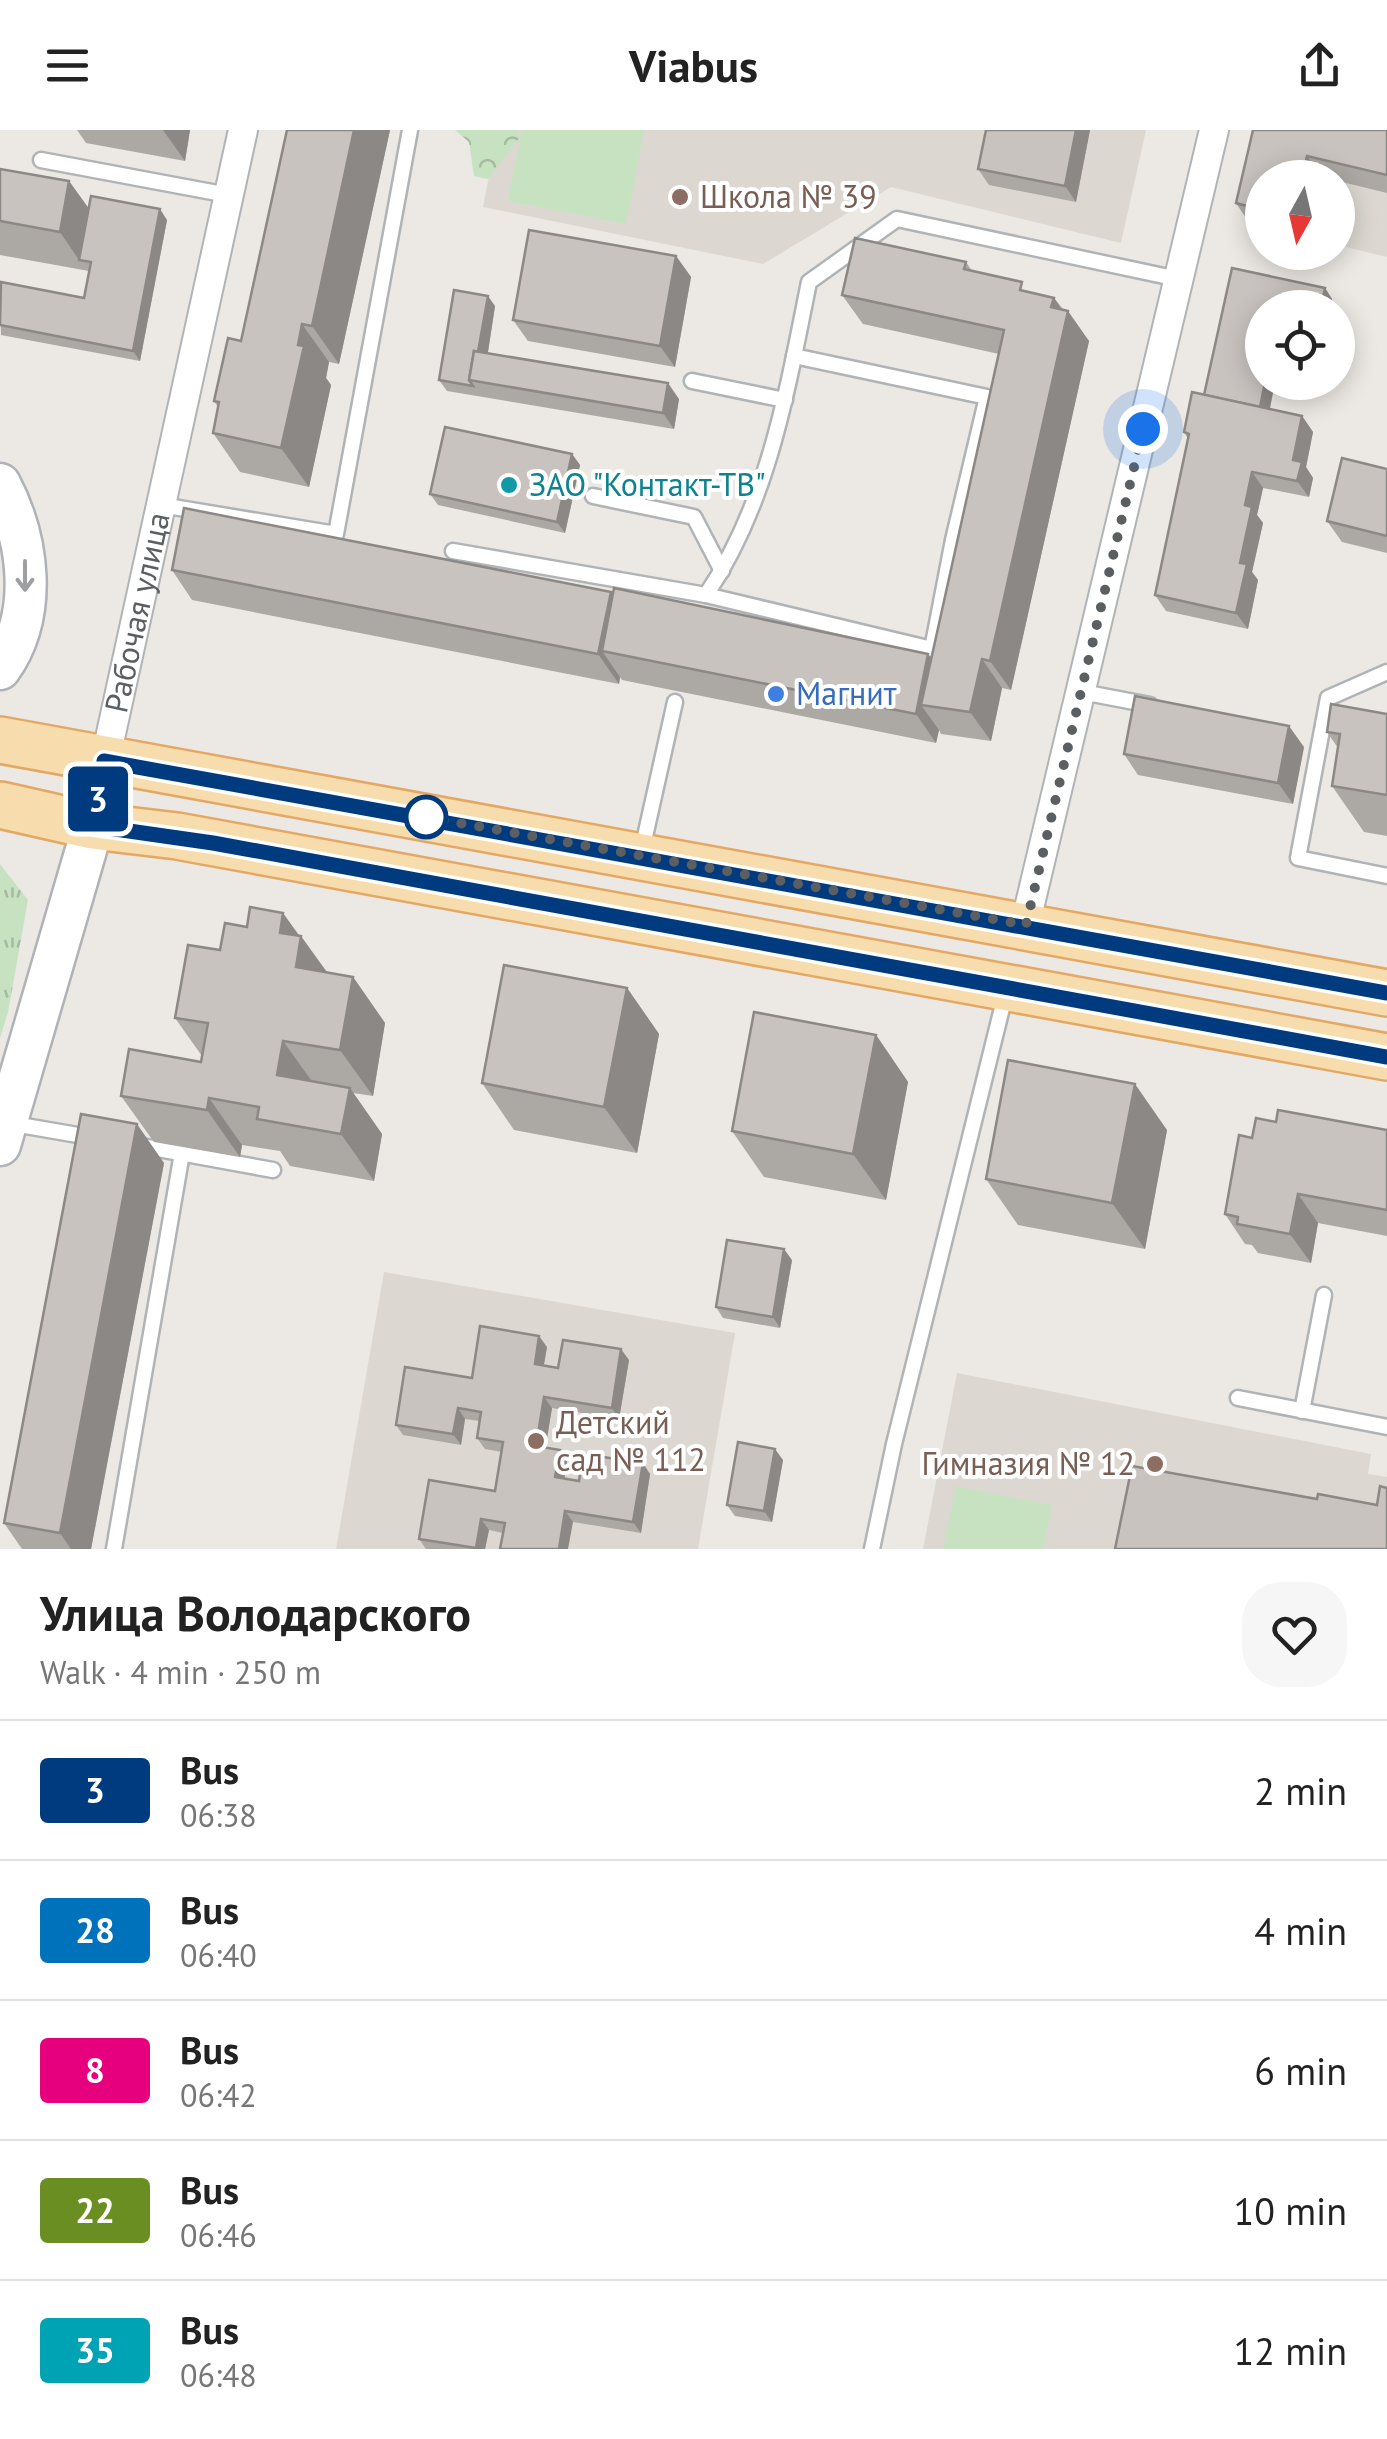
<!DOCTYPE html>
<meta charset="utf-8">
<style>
body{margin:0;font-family:"PT Sans",sans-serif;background:#f6f6f6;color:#222;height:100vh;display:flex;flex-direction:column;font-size:38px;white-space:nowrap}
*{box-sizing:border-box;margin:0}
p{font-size:32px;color:#767676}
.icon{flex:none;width:55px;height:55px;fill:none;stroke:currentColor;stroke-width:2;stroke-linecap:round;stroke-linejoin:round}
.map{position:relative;height:1419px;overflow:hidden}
.panel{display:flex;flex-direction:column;background:#fff;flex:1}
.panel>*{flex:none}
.badge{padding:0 20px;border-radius:8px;font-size:35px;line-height:65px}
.needle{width:65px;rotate:188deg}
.buttons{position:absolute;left:1245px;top:30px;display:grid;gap:20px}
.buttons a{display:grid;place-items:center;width:110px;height:110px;border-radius:50%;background:#fff;box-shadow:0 5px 25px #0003;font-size:50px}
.you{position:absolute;width:50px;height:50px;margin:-25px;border:8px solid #fff;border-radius:50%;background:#1a73e8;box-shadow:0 0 0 15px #1a73e833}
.map>.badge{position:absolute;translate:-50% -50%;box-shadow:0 0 0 5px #fff}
.round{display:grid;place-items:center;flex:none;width:105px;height:105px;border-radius:40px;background:#f6f6f6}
.head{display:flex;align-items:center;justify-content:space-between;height:170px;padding:0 40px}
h1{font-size:48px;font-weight:700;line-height:75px}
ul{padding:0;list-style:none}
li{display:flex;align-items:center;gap:30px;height:140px;padding:0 40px;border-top:2px solid #e0e0e0}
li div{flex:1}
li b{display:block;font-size:38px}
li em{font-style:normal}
li .badge{min-width:110px;font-weight:700;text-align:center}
header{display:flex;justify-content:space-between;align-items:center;height:130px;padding:0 40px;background:#fff;font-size:45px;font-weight:700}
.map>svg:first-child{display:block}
</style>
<header><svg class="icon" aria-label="menu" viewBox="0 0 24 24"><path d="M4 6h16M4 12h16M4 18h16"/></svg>Viabus<svg class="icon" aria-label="share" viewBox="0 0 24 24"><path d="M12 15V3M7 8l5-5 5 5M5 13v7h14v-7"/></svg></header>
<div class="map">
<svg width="1387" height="1419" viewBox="0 0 1387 1419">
<defs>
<pattern id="grass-tufts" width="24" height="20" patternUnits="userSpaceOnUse" patternTransform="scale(2.5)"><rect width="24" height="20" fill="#c7e2c1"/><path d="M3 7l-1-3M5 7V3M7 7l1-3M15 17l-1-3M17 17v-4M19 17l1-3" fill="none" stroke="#a5baa0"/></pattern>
<pattern id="forest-crowns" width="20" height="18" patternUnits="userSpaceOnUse" patternTransform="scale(2.5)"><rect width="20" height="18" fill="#c7e2c1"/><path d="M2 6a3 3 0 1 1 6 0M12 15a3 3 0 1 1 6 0" fill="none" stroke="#a5baa0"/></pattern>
</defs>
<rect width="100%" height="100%" fill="#ece8e3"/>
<g fill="#dcd8d1">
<polygon points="498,0 1146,0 1121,113 891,57 763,134 483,77"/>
<polygon points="1273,0 1387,0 1387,127 1338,115 1338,48 1262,48 1262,97 1250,94"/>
<polygon points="384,1142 735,1203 698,1419 336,1419"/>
<polygon points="957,1243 1371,1324 1368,1344 1387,1347 1387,1419 923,1419"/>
</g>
<polygon fill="url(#grass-tufts)" points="0,734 28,770 8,882 0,908"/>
<polygon fill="url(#forest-crowns)" points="455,0 517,0 520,7 488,49 474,46 469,12"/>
<g fill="#c7e2c1">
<polygon points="522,0 644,0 626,94 508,71"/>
<polygon points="956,1356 1052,1375 1043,1419 943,1419"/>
</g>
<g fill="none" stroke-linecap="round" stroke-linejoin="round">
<defs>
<g id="lane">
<polyline points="41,30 228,65"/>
<polyline points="692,251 785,270"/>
<polyline points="593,366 694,387 722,441"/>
<polyline points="161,375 336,404 410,0"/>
<path d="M453,421L706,465C769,372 787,261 809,152L897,89L1178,149"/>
<polyline points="706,465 932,519 953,410 987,267 794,226"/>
<polyline points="1387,542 1328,568 1298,728 1387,746"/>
<polyline points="1082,562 1150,575"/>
<polyline points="642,720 675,572"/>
<polyline points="8,993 95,1008"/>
<polyline points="136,1015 273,1040"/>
<polyline points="1238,1268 1387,1297"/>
<polyline points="1302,1281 1324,1165"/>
<polyline points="114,1419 182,1023"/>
<polyline points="872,1419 894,1314 1005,866"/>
</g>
<g id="street">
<path id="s1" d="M105,631L243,0"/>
<polyline points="1025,795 1214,0"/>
</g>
<g id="secondary">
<path d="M0,354C29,409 39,485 0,539"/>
<polyline points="0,1015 93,696"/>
</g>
<g id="primary">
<polyline points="0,610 1387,863"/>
<polyline points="0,675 93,696 177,706 1387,927"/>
</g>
</defs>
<use href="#lane" stroke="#b0b4b7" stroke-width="19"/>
<use href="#street" stroke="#b0b4b7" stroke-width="32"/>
<use href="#secondary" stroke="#afb3b7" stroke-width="45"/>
<use href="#primary" stroke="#e4a864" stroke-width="50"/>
<use href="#lane" stroke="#fff" stroke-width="14"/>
<use href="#street" stroke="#fff" stroke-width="28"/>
<use href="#secondary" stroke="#fff" stroke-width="40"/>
<use href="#primary" stroke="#f7ddad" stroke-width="45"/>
</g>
<g fill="#aca8a4">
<polygon points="77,0 190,0 185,31 86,13"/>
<polygon points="287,0 390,0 339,234 329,232 326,248 331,255 309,357 240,342 213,303 218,277 214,271 241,211"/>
<polygon points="1090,0 1076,72 989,55 978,39"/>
<polygon points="1253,0 1387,0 1387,63 1338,51 1338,48 1262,48 1262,97 1250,94 1236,73"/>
<polygon points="0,39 69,51 89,79 167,90 140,231 1,205 0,160 84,168 89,141 0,125"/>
<polygon points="676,126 691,147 675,237 528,211 513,190"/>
<polygon points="966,132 972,141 1029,162 1054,168 1089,211 1011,560 1002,558 991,611 941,604 939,600 936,613 622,550 620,547 619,554 192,470 172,440 613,464 931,528 999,224 863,194 842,165"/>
<polygon points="1232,138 1325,158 1332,169 1330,178 1262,178 1262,252 1275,252 1270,279 1302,286 1313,302 1306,337 1313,348 1309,367 1263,358 1257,385 1263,393 1252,442 1258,450 1248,499 1166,481 1155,465 1188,309 1184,302 1192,262 1204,265"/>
<polygon points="495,176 488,223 679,269 674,299 447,261 439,250"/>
<polygon points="572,324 580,335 565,403 438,375 430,364"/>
<polygon points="1387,339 1387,423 1342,412 1327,391"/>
<polygon points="1387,584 1387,706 1364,702 1332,656 1338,618 1327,602"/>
<polygon points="1304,617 1293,674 1138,645 1124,624"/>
<polygon points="299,806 327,842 353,847 385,893 373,966 353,963 382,1004 374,1051 290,1036 280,1021 242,1015 240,1027 154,1012 121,966 201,932 202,926 175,888"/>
<polygon points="627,858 659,904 637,1023 514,1000 482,953"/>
<polygon points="876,905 908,952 886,1070 764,1047 732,1001"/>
<polygon points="1276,992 1387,1000 1387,1106 1318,1093 1311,1133 1258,1123 1252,1115 1245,1114 1225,1084 1252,1008"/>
<polygon points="1167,1000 1145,1119 1018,1095 986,1049"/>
<polygon points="164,1033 91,1419 22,1419 4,1393"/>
<polygon points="792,1130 780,1198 723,1188 716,1177"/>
<polygon points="547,1217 544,1235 558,1238 629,1230 619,1289 552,1278 545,1317 560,1320 567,1331 564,1349 579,1351 650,1344 641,1403 573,1392 503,1403 489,1400 485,1419 426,1419 419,1409 495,1361 502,1322 485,1319 477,1308 480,1291 465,1289 461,1315 403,1305 396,1295 472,1248"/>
<polygon points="783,1330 772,1392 735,1386 727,1375"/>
</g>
<g fill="#8c8886">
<polygon points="163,0 190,0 185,31"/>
<polygon points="354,0 390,0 339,234 312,196"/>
<polygon points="1076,0 1090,0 1076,72 1065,56"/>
<polygon points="1307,26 1322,48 1302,48"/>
<polygon points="69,51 97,90 79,130 60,102"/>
<polygon points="160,79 167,90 140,231 133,221"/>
<polygon points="676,126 691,147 675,237 660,216"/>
<polygon points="1325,158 1332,169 1330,178 1321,178"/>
<polygon points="488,166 495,176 483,253 473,251"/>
<polygon points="1054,168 1067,187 1068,181 1089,211 1011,560 990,531"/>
<polygon points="302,194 329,232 326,248 331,255 309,357 281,318"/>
<polygon points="1265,252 1275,252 1267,292 1259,281"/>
<polygon points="668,253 679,269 674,299 663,283"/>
<polygon points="1302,286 1313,302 1306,337 1313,348 1309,367 1297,351 1293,330"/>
<polygon points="572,324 580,335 565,403 557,392"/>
<polygon points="1252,342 1263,358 1257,385 1263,393 1252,442 1258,450 1248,499 1236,483 1245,375"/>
<polygon points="611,462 631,491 602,521 620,547 619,554 598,524"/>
<polygon points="928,524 948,553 921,575 939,600 936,613 916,584"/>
<polygon points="982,529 1002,558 991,611 970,582"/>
<polygon points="1289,596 1304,617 1293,674 1278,653"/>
<polygon points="283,783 301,808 301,806 334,852 296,837 280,803"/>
<polygon points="353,847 385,893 373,966 340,920"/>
<polygon points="627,858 659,904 637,1023 604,977"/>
<polygon points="876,905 908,952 886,1070 853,1024"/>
<polygon points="283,911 316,957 277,945"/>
<polygon points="1135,954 1167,1000 1145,1119 1112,1073"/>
<polygon points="350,958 382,1004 374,1051 341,1004"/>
<polygon points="209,968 242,1015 240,1027 207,980"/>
<polygon points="137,994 164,1033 91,1419 71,1419 60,1403"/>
<polygon points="1298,1064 1318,1093 1311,1133 1290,1104"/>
<polygon points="784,1119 792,1130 780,1198 773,1187"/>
<polygon points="539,1206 547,1217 542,1245 535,1234"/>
<polygon points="621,1219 629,1230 619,1289 612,1278"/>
<polygon points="544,1267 552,1278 544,1327 536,1316"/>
<polygon points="458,1278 465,1289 461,1315 453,1304"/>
<polygon points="775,1319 783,1330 772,1392 764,1381"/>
<polygon points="560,1320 567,1331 563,1358 555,1347"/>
<polygon points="643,1333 650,1344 641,1403 633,1392"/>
<polygon points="565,1381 573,1392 568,1419 559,1419"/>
<polygon points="481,1389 489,1400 485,1419 476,1419"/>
</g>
<g fill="#c8c3bf" stroke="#8c8886" stroke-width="2.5">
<polygon points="287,0 354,0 312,196 302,194 298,215 304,216 281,318 213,303 219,272 214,271 228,208 241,211"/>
<polygon points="986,0 1076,0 1065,56 978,39"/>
<polygon points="1253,0 1387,0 1387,45 1307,26 1302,48 1262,48 1262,80 1236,73"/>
<polygon points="0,39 69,51 60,102 0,91"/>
<polygon points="91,66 160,79 133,221 0,195 1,152 84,168 91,132 79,130"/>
<polygon points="529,100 676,126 660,216 513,190"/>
<polygon points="855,108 966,132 964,139 1022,152 1020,160 1054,168 1051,177 1068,181 990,531 982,529 970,582 921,575 1004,200 842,165"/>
<polygon points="1232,138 1325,158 1321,178 1262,178 1262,252 1265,252 1260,277 1204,265"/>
<polygon points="454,160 488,166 478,222 474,221 469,250 473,256 439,250"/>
<polygon points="474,221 668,253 663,283 469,250"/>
<polygon points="1192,262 1302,286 1293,330 1302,332 1297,351 1252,342 1245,375 1252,377 1240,433 1247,434 1236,483 1155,465 1189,304 1184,302"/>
<polygon points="445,297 572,324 557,392 430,364"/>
<polygon points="1342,328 1387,339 1387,406 1327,391"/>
<polygon points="184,378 611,462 598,524 172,440"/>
<polygon points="614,458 928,524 916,584 602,521"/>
<polygon points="1135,566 1289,596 1278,653 1124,624"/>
<polygon points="1331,574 1387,584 1387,665 1332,656 1340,604 1327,602"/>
<polygon points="250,777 283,783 280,803 301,806 296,837 353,847 340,920 283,911 277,945 350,958 341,1004 257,989 259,977 209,968 207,980 121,966 129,919 201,932 208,893 175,888 188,815 220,820 225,793 247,797"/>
<polygon points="504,835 627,858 604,977 482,953"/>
<polygon points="754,882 876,905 853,1024 732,1001"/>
<polygon points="1008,930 1135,954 1112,1073 986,1049"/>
<polygon points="1278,980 1387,1000 1387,1080 1298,1064 1290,1104 1237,1094 1238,1087 1225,1084 1239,1005 1252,1008 1256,988 1276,992"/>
<polygon points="81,984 137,994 60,1403 4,1393"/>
<polygon points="727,1110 784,1119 773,1187 716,1177"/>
<polygon points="480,1196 539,1206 535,1234 558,1238 563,1210 621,1219 612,1278 544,1267 536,1316 560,1320 555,1347 579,1351 583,1324 643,1333 633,1392 565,1381 559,1419 500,1419 505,1393 481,1389 476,1418 419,1409 429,1350 495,1361 503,1312 477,1308 481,1282 458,1278 453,1304 396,1295 405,1237 472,1248"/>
<polygon points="738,1312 775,1319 764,1381 727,1375"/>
<polygon points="1132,1336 1317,1369 1318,1364 1377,1375 1380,1356 1387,1358 1387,1419 1115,1419"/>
</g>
<defs><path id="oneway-shaft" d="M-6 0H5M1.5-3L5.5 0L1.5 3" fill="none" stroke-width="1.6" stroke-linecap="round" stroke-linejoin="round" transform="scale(2.5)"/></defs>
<use stroke="#9d9fa1" href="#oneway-shaft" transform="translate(25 446) rotate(90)"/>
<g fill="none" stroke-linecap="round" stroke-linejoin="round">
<defs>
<polyline id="line" points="1387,863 104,631 94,696 213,713 1387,927"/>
</defs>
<use href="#line" stroke="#fff" stroke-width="22"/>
<use href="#line" stroke="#003b80" stroke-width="15"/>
<polyline stroke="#5b5f62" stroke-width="10" stroke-dasharray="0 18" points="426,687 1026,795 1143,299"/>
</g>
<g fill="#8d6e63" stroke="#fff" stroke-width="4">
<circle cx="680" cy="67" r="10"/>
<circle cx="536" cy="1311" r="10"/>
<circle cx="1155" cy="1334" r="10"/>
</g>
<circle fill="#0f9aa8" stroke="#fff" stroke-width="4" cx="509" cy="355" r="10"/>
<circle fill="#3f7fe0" stroke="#fff" stroke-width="4" cx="776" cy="564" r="10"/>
<circle fill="#fff" stroke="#003b80" stroke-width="5" cx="426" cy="687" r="20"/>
<g text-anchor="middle" stroke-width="8" stroke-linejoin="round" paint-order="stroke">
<g font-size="32" fill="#785e54" stroke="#fff" text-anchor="start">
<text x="700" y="78">Школа № 39</text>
<text x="556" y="1304">Детский<tspan x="556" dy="37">сад № 112</tspan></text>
<text x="1135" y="1345" text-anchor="end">Гимназия № 12</text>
</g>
<g font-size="32" fill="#0d838f" stroke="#fff" text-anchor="start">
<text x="529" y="366">ЗАО "Контакт-ТВ"</text>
</g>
<g font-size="32" fill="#5b5f62" stroke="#fff">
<text dy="11" stroke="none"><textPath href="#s1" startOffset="152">Рабочая улица</textPath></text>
</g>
<g font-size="32" fill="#366cbe" stroke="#fff" text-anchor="start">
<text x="796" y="575">Магнит</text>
</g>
</g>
</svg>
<div class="buttons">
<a><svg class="needle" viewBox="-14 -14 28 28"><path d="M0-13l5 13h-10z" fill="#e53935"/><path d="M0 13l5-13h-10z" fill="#767676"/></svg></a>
<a><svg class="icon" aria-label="locate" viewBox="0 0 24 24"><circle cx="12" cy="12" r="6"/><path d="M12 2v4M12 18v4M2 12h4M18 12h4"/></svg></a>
</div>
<div class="you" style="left:1143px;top:299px"></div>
<b class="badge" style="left:98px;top:669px;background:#003b80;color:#fff">3</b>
</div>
<section class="panel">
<div class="head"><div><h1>Улица Володарского</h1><p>Walk · 4 min · 250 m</p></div><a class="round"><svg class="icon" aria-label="heart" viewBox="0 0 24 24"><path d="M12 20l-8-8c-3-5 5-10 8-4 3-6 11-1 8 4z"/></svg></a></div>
<ul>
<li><span class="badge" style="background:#003b80;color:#fff">3</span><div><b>Bus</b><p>06:38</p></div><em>2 min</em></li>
<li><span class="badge" style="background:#0072bc;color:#fff">28</span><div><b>Bus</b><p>06:40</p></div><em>4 min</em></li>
<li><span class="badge" style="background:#e6007e;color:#fff">8</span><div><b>Bus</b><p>06:42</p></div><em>6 min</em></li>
<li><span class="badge" style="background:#6b8e23;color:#fff">22</span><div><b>Bus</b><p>06:46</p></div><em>10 min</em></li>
<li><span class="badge" style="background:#00a3b4;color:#fff">35</span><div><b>Bus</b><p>06:48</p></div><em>12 min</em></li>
</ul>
</section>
